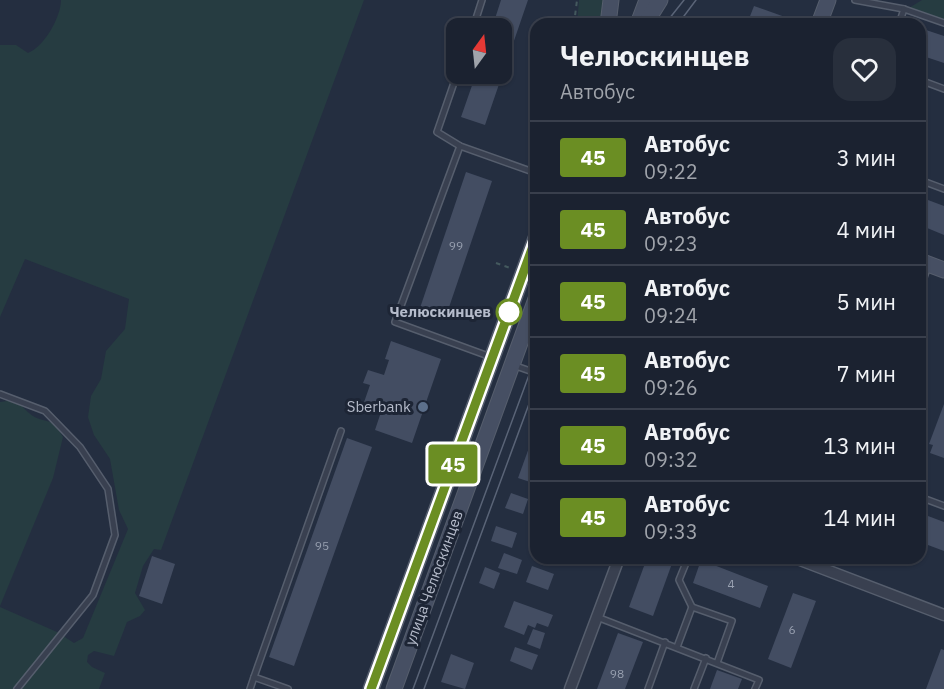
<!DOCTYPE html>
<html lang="ru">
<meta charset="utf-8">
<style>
body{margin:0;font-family:"IBM Plex Sans",sans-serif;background:#282f3c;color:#f1f3f6;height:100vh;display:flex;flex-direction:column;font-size:22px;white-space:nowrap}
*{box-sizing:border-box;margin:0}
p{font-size:20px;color:#a0a4ab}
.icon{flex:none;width:33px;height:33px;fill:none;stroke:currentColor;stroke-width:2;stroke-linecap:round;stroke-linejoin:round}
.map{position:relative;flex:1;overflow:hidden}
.sheet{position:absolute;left:530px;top:18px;width:396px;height:546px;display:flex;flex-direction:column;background:#1b2230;border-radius:18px;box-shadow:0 2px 4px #0004,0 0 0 2px #393f4c}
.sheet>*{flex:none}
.badge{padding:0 12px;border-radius:4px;font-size:21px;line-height:39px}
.needle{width:39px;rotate:15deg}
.buttons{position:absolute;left:446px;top:18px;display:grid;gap:12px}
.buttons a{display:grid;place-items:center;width:66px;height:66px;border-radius:12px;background:#1b2230;box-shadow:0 2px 4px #0004,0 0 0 2px #393f4c;font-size:30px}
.map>.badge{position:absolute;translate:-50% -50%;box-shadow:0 0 0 3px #fff}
.round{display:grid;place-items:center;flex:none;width:63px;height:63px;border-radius:18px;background:#282f3c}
.head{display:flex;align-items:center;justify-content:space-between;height:102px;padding:0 30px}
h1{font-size:28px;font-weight:800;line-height:45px}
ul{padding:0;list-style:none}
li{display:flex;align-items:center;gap:18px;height:72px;padding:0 30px;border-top:2px solid #393f4c}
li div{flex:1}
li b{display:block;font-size:22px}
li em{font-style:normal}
li .badge{min-width:66px;font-weight:700;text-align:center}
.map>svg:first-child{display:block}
</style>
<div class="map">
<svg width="944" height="689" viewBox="0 0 944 689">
<rect width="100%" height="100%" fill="#242e40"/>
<g fill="#263c41">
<path d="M61,0H364L161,550L154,549L143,566L135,593L145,610L140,616L127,622L114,656L94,651L88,655L87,662L92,667L105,673L99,689H0V607L57,632L74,643L83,638L128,529L119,510L110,459L94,435L88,417L91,396L101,379L106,351L125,329L129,299L25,259L0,317V45H16L28,53C44,47 61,17 61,0Z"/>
<polygon points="579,0 604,0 600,24 577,24"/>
<polygon points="922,0 944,0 944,20 909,8"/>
<path d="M15,400C21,404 24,409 29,413C44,426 50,413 63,437L53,478L0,606V402Z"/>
</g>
<g fill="#434d62">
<polygon points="501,0 528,0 485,125 461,117 476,74 501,74 501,28 492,28"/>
<polygon points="754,6 785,17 782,24 747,24"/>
<polygon points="920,28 944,36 944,63 920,55"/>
<polygon points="466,172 492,181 445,319 419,311"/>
<polygon points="920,197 944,206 944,235 920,225"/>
<polygon points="391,341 441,359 412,443 375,430 380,415 362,408 370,385 363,383 368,370 384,375 389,360 385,359"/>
<polygon points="944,404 944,458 930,453 933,445 929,444"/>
<polygon points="347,438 372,447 294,666 269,657"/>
<polygon points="530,445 536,447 536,484 518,478"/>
<polygon points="511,493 528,499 523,514 505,508"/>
<polygon points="920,513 944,522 944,551 920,542"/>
<polygon points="496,526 517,533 512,548 491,541"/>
<polygon points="504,553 522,560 517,574 498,568"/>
<polygon points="152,556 175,564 162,604 139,596"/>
<polygon points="647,558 674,558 653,616 629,607"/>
<polygon points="701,560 768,586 760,608 693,583"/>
<polygon points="532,566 554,574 548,590 526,582"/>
<polygon points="485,567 500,573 494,589 479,583"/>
<polygon points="793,593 816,601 791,668 768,659"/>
<polygon points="514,601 553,615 548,627 537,623 535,628 528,625 524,635 504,627"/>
<polygon points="533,629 545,633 540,649 527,644"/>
<polygon points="618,633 643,642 625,689 597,689"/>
<polygon points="515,647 538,655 532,670 510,661"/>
<polygon points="941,649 944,650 944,689 926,689"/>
<polygon points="451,654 474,663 465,689 441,682"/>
<polygon points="717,670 742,679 738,689 710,689"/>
</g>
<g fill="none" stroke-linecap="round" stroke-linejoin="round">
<defs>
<g id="lane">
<polyline points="855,0 904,9 899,24"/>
<polyline points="904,9 944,23"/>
<polyline points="473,28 482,0"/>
<polyline points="457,74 437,132 460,146 536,173"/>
<polyline points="920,80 944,89"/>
<polyline points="460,146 395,322 491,357"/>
<polyline points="920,180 944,189"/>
<polyline points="920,289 928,266"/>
<polyline points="513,365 536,373"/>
<polyline points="0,394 45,411 80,447 108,489 115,535 93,595 17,689"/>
<polyline points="920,497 944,506"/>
<polyline points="688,558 679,580 692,607"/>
<polyline points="597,617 759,680 755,689"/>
<polyline points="677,647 692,607 732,621 717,663"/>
<polyline points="250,689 254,677"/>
<polyline points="288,689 254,677 341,431"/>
<polyline points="648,689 665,642"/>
<polyline points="694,689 706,658"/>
</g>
<g id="street">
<polyline points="795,558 944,615"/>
<polyline points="570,689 619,558"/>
</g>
<g id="secondary">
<polyline points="608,24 611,0"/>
<polyline points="638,24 647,0"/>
<polyline points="645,24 660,0"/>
<polyline points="819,24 828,0"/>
<polyline points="920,261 944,270"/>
<polyline points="371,689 536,238"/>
<polyline points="394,689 536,299"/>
</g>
</defs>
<use href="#lane" stroke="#565e6d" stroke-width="8"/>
<use href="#street" stroke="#565e6d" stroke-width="13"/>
<use href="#secondary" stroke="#565e6d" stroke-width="17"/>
<g stroke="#44595e" stroke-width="2" stroke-dasharray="4.5 4.5" stroke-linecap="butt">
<polyline points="574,24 577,0"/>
<polyline points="496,263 510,268"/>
</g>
<use href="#lane" stroke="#394050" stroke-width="5"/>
<use href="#street" stroke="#394050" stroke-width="10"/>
<use href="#secondary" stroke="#464f63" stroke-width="15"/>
<g stroke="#5a6477" stroke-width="1.5">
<polyline points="665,24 684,0"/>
<polyline points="678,24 696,0"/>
<polyline points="413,689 536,356"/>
<polyline points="424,689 536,385"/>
</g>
</g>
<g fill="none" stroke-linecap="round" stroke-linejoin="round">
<defs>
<polyline id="line" points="371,689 536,238"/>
</defs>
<use href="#line" stroke="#fff" stroke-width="14"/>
<use href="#line" stroke="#6b8e23" stroke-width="9"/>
</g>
<circle fill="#fff" stroke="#6b8e23" stroke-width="3" cx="509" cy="312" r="12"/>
<circle fill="#5c6f8a" stroke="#1d2535" stroke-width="2" cx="423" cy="407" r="6"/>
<g text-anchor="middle" stroke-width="6" stroke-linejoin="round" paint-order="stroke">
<g font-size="12" fill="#98a0b0">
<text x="456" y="250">99</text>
<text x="322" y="550">95</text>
<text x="731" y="588">4</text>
<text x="792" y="634">6</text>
<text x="617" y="678">98</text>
</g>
<g font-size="15" font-weight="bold" fill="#b5bbca" stroke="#1d2535" text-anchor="end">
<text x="491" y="317">Челюскинцев</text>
</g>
<g font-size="15" fill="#b5bbca" stroke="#1d2535" text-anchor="end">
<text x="411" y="412">Sberbank</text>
</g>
<g font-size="15" fill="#b5bbca" stroke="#1d2535">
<text transform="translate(434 578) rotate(-70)" y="5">улица Челюскинцев</text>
</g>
</g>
</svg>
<div class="buttons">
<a><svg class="needle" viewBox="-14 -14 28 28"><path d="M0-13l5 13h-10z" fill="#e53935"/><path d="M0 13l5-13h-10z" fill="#a0a4ab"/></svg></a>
</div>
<b class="badge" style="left:453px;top:464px;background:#6b8e23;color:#fff">45</b>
<section class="sheet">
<div class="head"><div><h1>Челюскинцев</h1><p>Автобус</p></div><a class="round"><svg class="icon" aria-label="heart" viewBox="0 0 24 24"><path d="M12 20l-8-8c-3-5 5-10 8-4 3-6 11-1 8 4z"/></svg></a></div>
<ul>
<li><span class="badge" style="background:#6b8e23;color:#fff">45</span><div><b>Автобус</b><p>09:22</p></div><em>3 мин</em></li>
<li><span class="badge" style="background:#6b8e23;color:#fff">45</span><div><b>Автобус</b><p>09:23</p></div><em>4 мин</em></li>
<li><span class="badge" style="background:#6b8e23;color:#fff">45</span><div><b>Автобус</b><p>09:24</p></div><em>5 мин</em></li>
<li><span class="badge" style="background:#6b8e23;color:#fff">45</span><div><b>Автобус</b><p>09:26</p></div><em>7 мин</em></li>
<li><span class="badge" style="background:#6b8e23;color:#fff">45</span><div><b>Автобус</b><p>09:32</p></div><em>13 мин</em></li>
<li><span class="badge" style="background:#6b8e23;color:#fff">45</span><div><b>Автобус</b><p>09:33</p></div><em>14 мин</em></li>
</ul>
</section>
</div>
